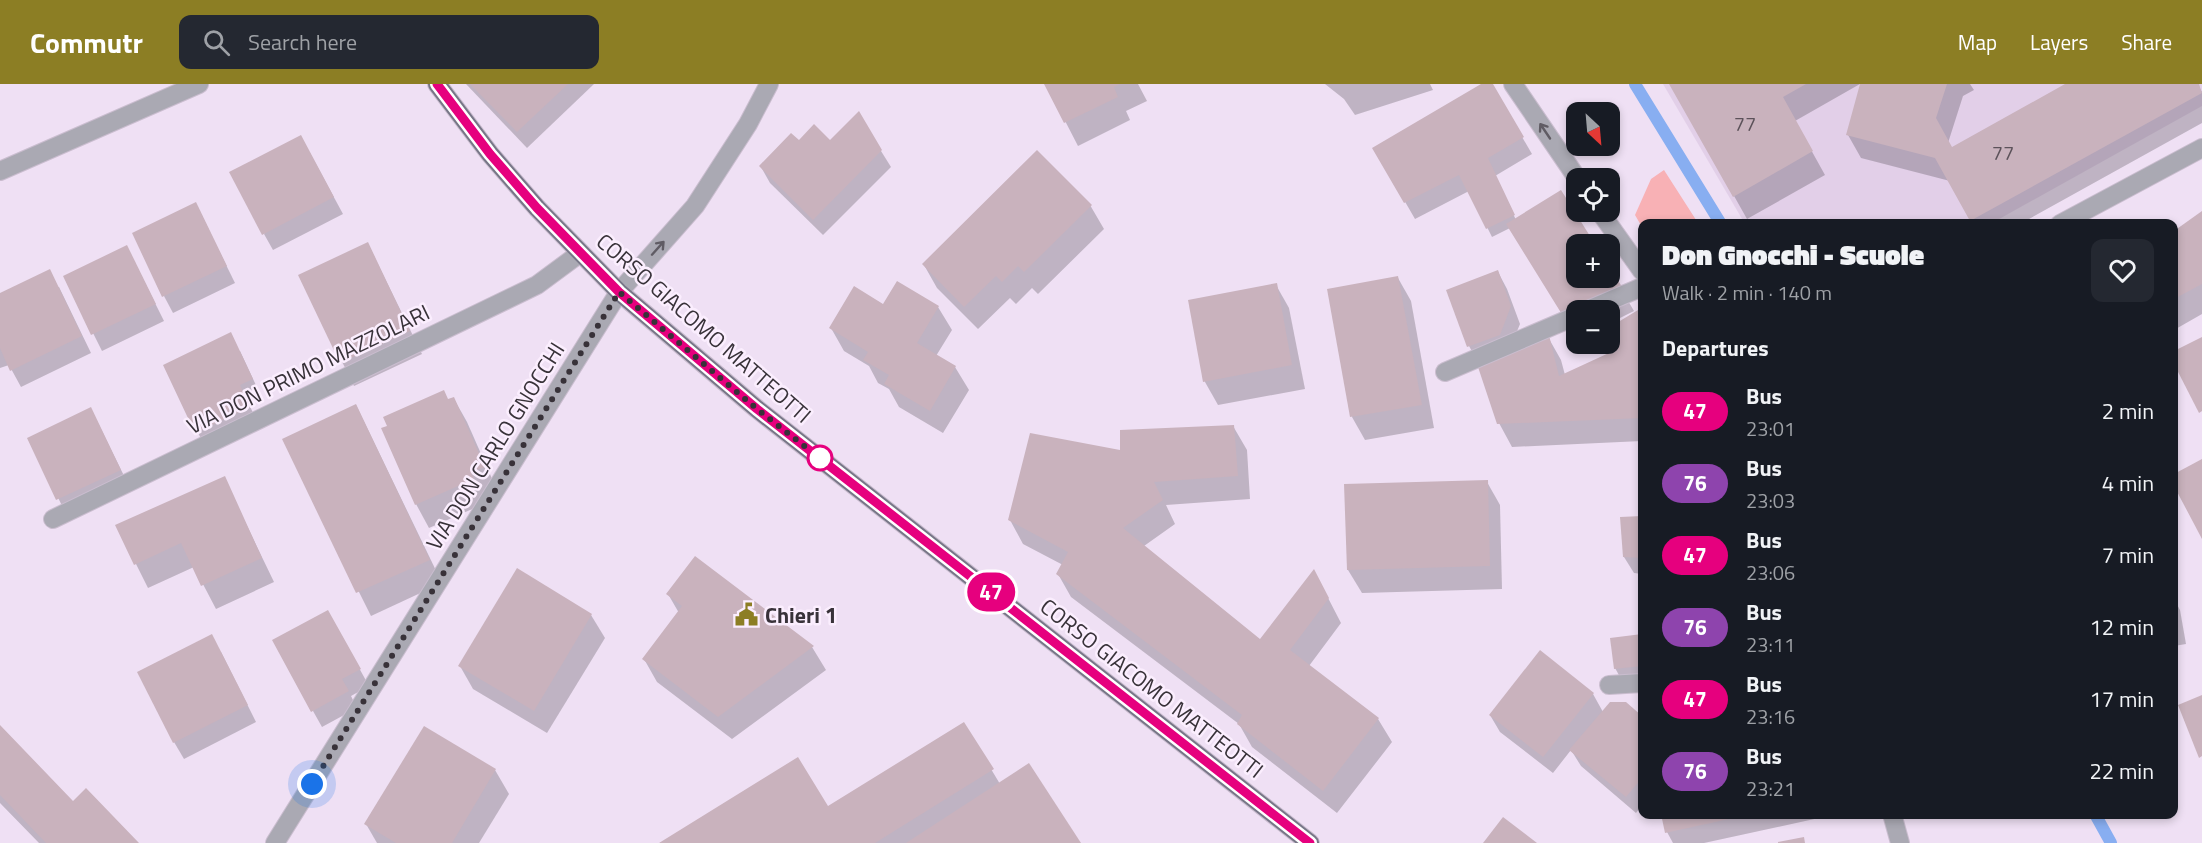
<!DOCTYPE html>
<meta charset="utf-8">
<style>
body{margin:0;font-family:"Titillium Web",sans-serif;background:#242831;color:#f1f3f6;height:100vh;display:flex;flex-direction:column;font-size:22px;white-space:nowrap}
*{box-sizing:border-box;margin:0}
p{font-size:20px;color:#9ea1a6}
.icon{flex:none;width:33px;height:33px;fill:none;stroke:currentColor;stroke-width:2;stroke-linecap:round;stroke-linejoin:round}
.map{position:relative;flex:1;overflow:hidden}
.panel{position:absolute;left:1638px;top:135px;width:540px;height:600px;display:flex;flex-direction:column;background:#171b24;border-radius:12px;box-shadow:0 3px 9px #0003}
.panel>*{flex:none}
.badge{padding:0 12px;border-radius:20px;font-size:21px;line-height:39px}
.needle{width:39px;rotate:154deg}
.buttons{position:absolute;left:1566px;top:18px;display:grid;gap:12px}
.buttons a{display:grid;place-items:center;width:54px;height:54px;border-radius:12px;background:#171b24;box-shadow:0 3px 9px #0003;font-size:30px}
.you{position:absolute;width:30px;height:30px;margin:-15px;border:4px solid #fff;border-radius:50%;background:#1a73e8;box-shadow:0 0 0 9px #1a73e833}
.map>.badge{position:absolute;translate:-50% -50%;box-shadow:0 0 0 3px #fff}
h2{padding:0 24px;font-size:22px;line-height:54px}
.round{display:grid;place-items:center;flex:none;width:63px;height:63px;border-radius:12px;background:#242831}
.head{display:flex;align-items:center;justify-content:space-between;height:102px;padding:0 24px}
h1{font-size:28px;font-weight:800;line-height:45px}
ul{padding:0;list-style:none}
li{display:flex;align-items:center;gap:18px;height:72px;padding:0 24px}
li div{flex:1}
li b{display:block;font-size:22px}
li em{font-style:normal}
li .badge{min-width:66px;font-weight:700;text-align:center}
header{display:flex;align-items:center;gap:36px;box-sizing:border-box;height:84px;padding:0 30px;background:#8c7e24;color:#fff}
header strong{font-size:28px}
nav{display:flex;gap:33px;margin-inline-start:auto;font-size:21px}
.search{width:420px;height:54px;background:#242831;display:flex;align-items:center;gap:15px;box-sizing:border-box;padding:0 21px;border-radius:12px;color:#9ea1a6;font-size:22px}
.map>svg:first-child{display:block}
</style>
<header>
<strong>Commutr</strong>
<div class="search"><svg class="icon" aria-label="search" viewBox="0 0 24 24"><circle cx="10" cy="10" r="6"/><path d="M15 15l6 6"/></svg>Search here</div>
<nav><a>Map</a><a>Layers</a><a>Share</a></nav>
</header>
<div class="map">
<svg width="2202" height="759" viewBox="0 0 2202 759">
<rect width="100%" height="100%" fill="#efe0f4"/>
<polygon fill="#e2cfe8" points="1663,0 2202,0 2202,22 1992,139 1745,140"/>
<polygon fill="#f8b1b5" points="1664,86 1698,139 1642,140 1642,143 1635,131 1651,95"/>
<g fill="#0003">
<polygon points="466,0 594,0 527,64"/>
<polygon points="1046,0 1138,0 1147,17 1126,27 1130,36 1078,62"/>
<polygon points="1325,0 1430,0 1433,6 1355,31 1344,15"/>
<polygon points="1484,0 1491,0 1532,70 1495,92 1516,136 1560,108 1593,160 1576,160 1576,194 1610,194 1610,186 1634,227 1610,239 1610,226 1576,226 1576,252 1510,144 1492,153 1469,107 1415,135 1374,64"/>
<polygon points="1671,0 1860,0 1795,37 1825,91 1747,135"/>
<polygon points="1861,0 1970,0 1974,6 1963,12 1948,59 1951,65 2068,0 2197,0 2202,8 2202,39 2020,140 1973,140 1950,97 1861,74 1848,51"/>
<polygon points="830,58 881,67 891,83 823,151 770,99 761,83 799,59"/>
<polygon points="310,69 343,130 273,166 264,150"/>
<polygon points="196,120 235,199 173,229 164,212"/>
<polygon points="1090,121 1104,145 1038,210 1032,204 1016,220 1010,214 978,245 937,204 924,181"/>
<polygon points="2202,129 2202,230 2174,246 2174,149"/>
<polygon points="368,160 422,270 354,302 300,192"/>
<polygon points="127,163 164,237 102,267 65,193"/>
<polygon points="1498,188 1507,205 1520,240 1508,269 1548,253 1561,276 1565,291 1613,269 1607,260 1610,260 1610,244 1637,228 1642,238 1642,357 1512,363 1499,339 1479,280 1469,262"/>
<polygon points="1398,194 1411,217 1434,344 1365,356 1352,333"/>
<polygon points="1276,201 1289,224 1305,305 1218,321 1205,298 1190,218"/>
<polygon points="59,203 91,269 21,303 9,281 0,284 0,210"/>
<polygon points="884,222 938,223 952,246 936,272 955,283 969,306 943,349 899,323 889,305 878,299 869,282 844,267 831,244"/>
<polygon points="240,267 261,312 248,318 258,340 206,365 165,281"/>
<polygon points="454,315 467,338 497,406 486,419 429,444 416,420 448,317"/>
<polygon points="356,321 442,499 371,532 319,428"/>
<polygon points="99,341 129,402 67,432 29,354"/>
<polygon points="1233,342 1247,366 1250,415 1166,421 1175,440 1144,462 1261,557 1326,510 1341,539 1309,582 1378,635 1392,658 1337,729 1252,663 1239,640 1071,513 1058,490 1063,481 1023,460 1010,436 1121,368"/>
<polygon points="224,394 274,498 216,525 194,483 148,504 117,442"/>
<polygon points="1487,398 1500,421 1502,505 1362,509 1348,486 1346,402"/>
<polygon points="1622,434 1642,434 1642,490 1634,489 1624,473"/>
<polygon points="695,474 812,563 826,586 732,655 657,598 644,575 679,529 668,510"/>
<polygon points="2174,515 2180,526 2186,560 2174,562"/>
<polygon points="591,531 605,554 547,649 473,605 460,582"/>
<polygon points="337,544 369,602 351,612 357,624 322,643 313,627"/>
<polygon points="1642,552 1642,590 1620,593 1615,584 1612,555"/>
<polygon points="221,568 256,638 184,675 174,658"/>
<polygon points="1593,610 1603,628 1625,620 1642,634 1642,721 1636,729 1581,682 1571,666 1553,689 1500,648 1490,631"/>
<polygon points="964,640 1000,700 1079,759 662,759 828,725"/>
<polygon points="0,643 73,719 137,759 39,759 0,719"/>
<polygon points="495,686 509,710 479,759 377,759 366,740"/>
<polygon points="1663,730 1828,730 1828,732 1704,759 1673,759 1667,748"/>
</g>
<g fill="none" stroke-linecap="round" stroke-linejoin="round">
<g stroke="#88aef1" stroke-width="12">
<polyline points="1635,0 1721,140"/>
<polyline points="2095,730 2111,759"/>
</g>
</g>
<g fill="#c9b2bd">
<polygon points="470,0 568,0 517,48"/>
<polygon points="1044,0 1120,0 1114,3 1118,13 1064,39"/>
<polygon points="1481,0 1493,0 1524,53 1488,74 1515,131 1486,145 1459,91 1404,119 1372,64"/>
<polygon points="1669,0 1806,0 1783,13 1813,67 1733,113"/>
<polygon points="1860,0 1947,0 1936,34 1952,63 2065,0 2199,0 2202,9 1970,137 1935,74 1846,51"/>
<polygon points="859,27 882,66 813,136 759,82 791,49 799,56 814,40 830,56"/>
<polygon points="301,51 334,113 262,151 229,88"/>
<polygon points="1037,66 1092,121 1024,188 1018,182 1002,198 996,192 964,223 922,180"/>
<polygon points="1561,106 1595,160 1576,160 1576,194 1610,194 1610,183 1622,203 1563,232 1506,140"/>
<polygon points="196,118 227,182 162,213 132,149"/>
<polygon points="2202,127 2202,200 2174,215 2174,147"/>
<polygon points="368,158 410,247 340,279 298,191"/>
<polygon points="127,161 156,220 91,251 63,192"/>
<polygon points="50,185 82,252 10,287 0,264 0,209"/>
<polygon points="1498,186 1511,222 1500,251 1467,263 1446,206"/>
<polygon points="1398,192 1422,321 1350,333 1327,205"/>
<polygon points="897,197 939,222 917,259 956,282 930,327 884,300 889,291 863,276 868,268 829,244 854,202 883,220"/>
<polygon points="1277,199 1292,281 1203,298 1188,216"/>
<polygon points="1638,226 1642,235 1642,334 1497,340 1477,280 1549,251 1559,292 1611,268 1606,260 1610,260 1610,243"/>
<polygon points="231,248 253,295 240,301 250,323 195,349 163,281"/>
<polygon points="2202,253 2202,327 2199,329 2174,280 2174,267"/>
<polygon points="444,306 448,315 454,313 485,383 471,388 474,395 415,421 381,344 387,342 383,333"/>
<polygon points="356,320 430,476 356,509 282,355"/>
<polygon points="91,323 121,386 56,416 27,354"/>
<polygon points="1234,341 1238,392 1154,398 1163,416 1123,444 1260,555 1314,485 1329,514 1290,566 1379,634 1323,707 1237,640 1242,631 1056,490 1068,468 1008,436 1030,349 1120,366 1120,346"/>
<polygon points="2202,375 2202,455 2174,402 2174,390"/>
<polygon points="225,392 262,474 201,502 181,459 134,481 115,441"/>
<polygon points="1488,396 1490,482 1347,486 1344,400"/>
<polygon points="1642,432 1642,474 1623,473 1620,433"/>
<polygon points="695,472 814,562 718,633 642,575 682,522 666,510"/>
<polygon points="517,484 592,530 534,627 458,582"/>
<polygon points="328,526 361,585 342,595 349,607 311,628 272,556"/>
<polygon points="212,550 248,621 173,659 137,588"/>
<polygon points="1642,550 1642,582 1614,585 1610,554"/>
<polygon points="1540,566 1594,609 1543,673 1489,631"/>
<polygon points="2202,611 2202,672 2199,674 2178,621"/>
<polygon points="1610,618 1626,618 1642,632 1642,694 1626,713 1569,666"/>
<polygon points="964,638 994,685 875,759 659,759 798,673 828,722"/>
<polygon points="0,641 73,717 86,704 139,759 46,759 0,711"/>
<polygon points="424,642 496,685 452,759 396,759 364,740"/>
<polygon points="1029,679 1081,759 906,759"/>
<polygon points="1661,730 1747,730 1747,731 1665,749"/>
<polygon points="1503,733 1537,759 1483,759"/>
<polygon points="1804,753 1805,759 1778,759 1778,758"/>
</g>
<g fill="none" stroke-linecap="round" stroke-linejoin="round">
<defs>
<g id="minor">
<polyline points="1513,0 1577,94"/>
<polyline points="0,87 199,0"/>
<polyline points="1600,128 1642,187"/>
<polyline points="2060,140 2202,64"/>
<polyline points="1588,226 1642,203"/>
<polyline points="1445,288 1576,232"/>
<polyline points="53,435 537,201 579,170"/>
<polyline points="1609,601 1642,599"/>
<polyline points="1892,730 1900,759"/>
<polyline points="275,759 619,208 695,122 748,40 769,0"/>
</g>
<polyline id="major" points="437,0 490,70 537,124 619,208 757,325 1310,759"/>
</defs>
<use href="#minor" stroke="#cabdcf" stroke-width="20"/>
<use href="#major" stroke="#cabdcf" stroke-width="20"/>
<use href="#minor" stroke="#aaa9b3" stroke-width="18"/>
<use href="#major" stroke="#777687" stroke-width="18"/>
</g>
<defs><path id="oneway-shaft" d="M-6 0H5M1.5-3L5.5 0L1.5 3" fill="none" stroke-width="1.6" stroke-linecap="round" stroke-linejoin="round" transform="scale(1.5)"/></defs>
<g stroke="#605c64">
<use href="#oneway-shaft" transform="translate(1545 47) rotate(-124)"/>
<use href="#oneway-shaft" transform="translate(658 164) rotate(-48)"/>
</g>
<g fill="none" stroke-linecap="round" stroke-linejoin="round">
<defs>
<polyline id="line" points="437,0 490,70 537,124 619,208 757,325 1310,759"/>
</defs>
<use href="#line" stroke="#fff" stroke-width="14"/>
<use href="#line" stroke="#e6007e" stroke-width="9"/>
<polyline stroke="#383239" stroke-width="6" stroke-dasharray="0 10.8" points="312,700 619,208 757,325 826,379 820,374"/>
</g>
<defs>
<symbol id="civic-bare" viewBox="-9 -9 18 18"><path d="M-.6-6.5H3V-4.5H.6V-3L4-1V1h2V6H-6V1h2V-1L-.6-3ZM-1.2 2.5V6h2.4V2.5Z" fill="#8c7e24" stroke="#fbeefe" stroke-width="2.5" paint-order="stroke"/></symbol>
</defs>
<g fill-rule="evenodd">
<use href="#civic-bare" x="730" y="514" width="33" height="33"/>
</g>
<circle fill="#fff" stroke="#e6007e" stroke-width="3" cx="820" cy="374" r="12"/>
<g text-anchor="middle" stroke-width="5" stroke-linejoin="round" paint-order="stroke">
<g font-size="20" fill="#5c525a">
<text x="1745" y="47">77</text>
<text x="2003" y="76">77</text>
</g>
<g font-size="22" fill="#383239" stroke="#fbeefe">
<text transform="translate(704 244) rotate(41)" y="8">CORSO GIACOMO MATTEOTTI</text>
<text transform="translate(308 285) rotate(-26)" y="8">VIA DON PRIMO MAZZOLARI</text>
<text transform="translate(495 362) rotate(-58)" y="8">VIA DON CARLO GNOCCHI</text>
<text transform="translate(1152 604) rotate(38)" y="8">CORSO GIACOMO MATTEOTTI</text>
</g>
<g font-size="22" font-weight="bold" fill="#383239" stroke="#fbeefe" text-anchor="start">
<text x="765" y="539">Chieri 1</text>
</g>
</g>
</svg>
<div class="buttons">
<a><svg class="needle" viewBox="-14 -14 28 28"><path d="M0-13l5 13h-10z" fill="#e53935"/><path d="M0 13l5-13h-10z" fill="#9ea1a6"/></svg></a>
<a><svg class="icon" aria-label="locate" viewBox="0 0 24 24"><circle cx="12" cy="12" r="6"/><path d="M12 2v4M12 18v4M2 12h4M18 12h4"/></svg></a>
<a>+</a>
<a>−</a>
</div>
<div class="you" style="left:312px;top:700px"></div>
<b class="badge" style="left:991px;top:508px;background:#e6007e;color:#fff">47</b>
<section class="panel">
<div class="head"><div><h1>Don Gnocchi - Scuole</h1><p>Walk · 2 min · 140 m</p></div><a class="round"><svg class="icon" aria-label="heart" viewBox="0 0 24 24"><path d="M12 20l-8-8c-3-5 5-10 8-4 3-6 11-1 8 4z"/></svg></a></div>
<h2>Departures</h2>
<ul>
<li><span class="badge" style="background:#e6007e;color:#fff">47</span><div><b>Bus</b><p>23:01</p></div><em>2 min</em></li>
<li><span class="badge" style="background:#8e44ad;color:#fff">76</span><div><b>Bus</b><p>23:03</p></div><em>4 min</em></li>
<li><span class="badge" style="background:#e6007e;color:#fff">47</span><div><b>Bus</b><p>23:06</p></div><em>7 min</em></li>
<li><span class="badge" style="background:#8e44ad;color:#fff">76</span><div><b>Bus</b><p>23:11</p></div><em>12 min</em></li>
<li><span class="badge" style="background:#e6007e;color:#fff">47</span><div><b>Bus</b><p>23:16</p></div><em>17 min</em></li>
<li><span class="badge" style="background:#8e44ad;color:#fff">76</span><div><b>Bus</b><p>23:21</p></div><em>22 min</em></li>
</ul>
</section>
</div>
